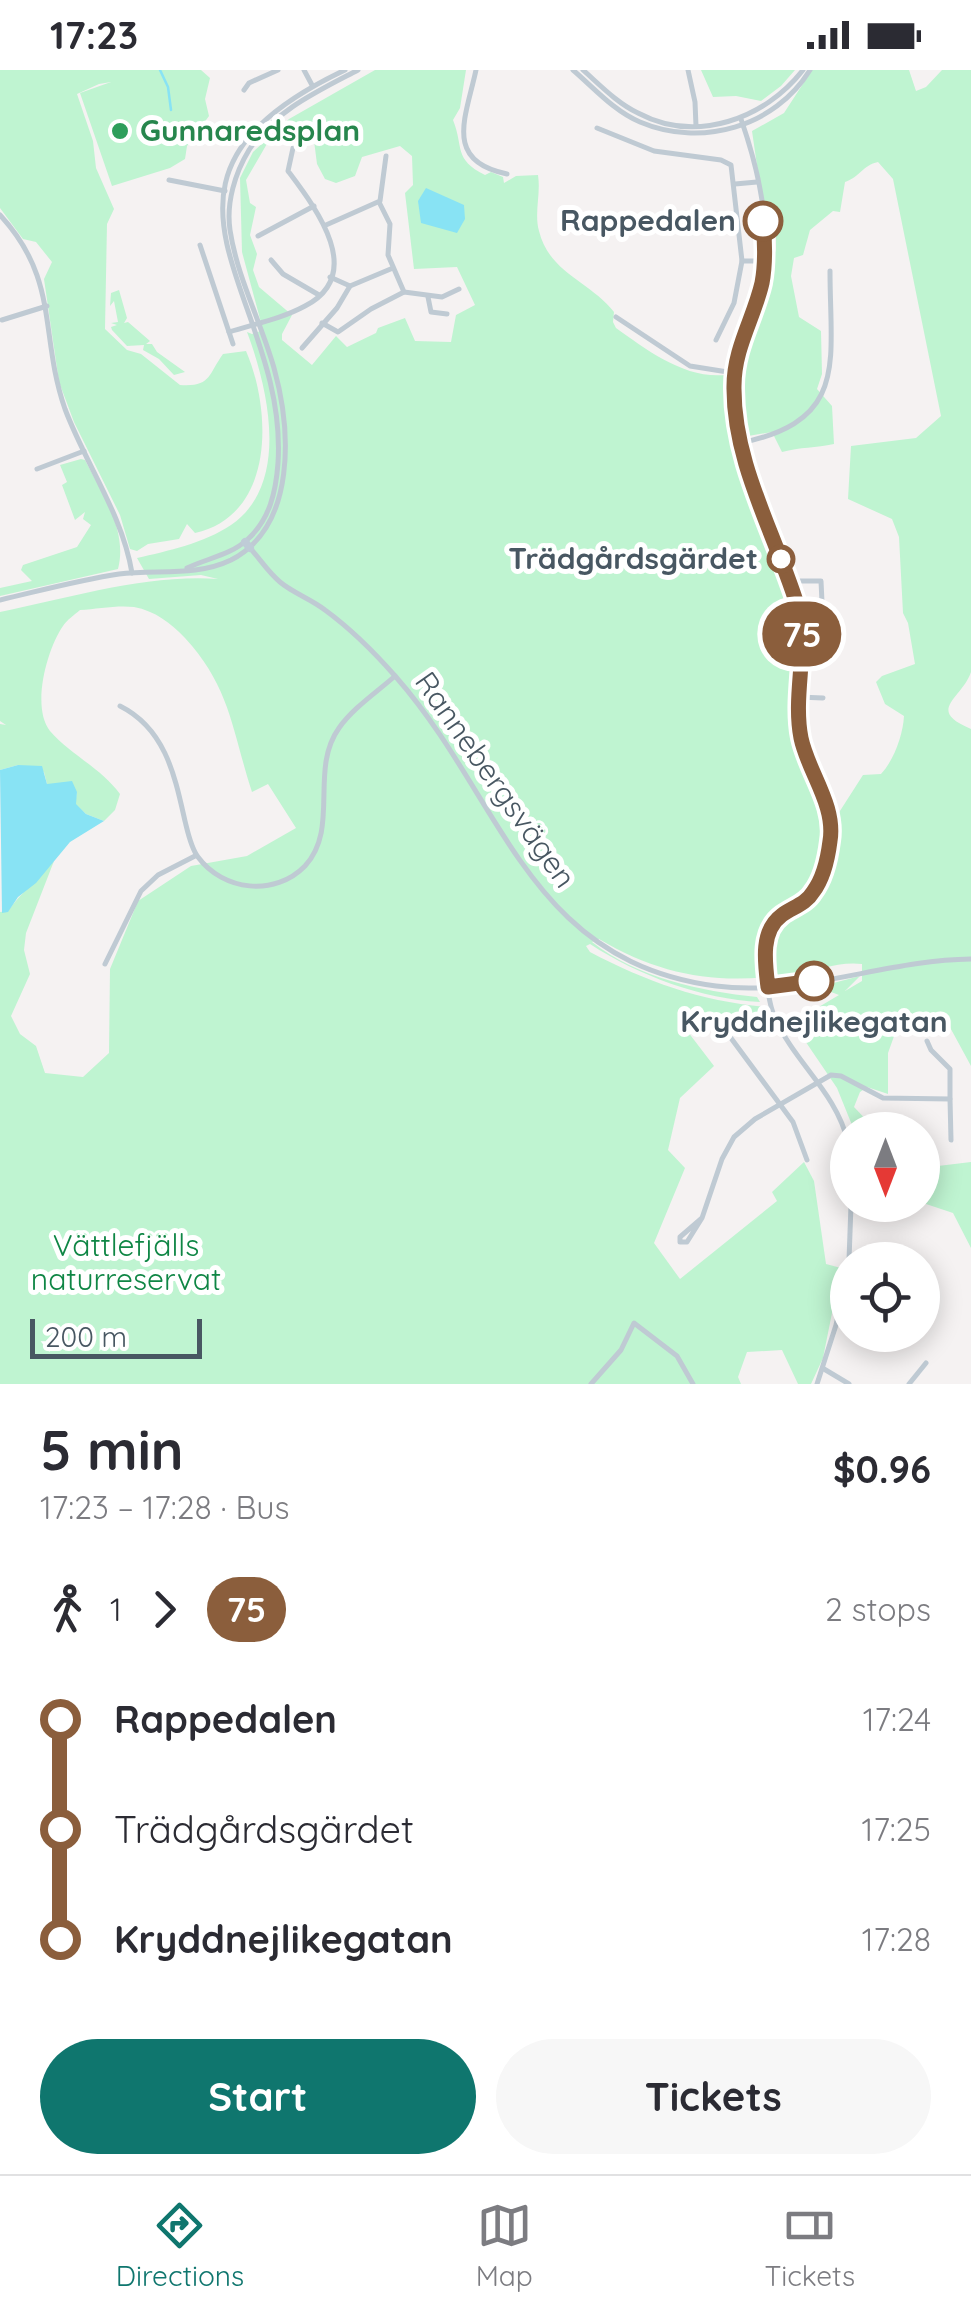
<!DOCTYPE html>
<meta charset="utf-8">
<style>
body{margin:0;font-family:Quicksand,sans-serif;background:#f7f7f7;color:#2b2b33;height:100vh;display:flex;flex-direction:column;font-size:38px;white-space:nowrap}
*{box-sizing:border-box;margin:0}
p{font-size:32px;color:#7c7c81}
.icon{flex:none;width:55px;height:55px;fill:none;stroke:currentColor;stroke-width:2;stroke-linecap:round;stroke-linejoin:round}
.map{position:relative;height:1314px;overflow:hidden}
.panel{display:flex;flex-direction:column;background:#fff;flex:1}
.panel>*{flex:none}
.badge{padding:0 20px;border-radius:32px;font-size:35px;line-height:65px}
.needle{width:65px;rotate:180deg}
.controls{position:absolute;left:830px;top:1042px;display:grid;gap:20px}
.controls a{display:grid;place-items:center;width:110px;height:110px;border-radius:50%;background:#fff;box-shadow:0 5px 25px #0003;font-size:50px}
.scale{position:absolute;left:30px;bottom:25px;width:172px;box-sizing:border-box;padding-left:10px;border:5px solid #485762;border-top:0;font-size:28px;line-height:35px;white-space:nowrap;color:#485762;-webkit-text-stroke:8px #fff;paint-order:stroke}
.map>.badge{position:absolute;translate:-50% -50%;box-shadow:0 0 0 5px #fff}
.legs{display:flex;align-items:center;gap:15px;height:110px;padding:0 40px;font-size:32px}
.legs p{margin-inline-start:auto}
.head{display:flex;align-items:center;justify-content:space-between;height:170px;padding:0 40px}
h1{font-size:55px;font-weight:700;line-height:75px}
.primary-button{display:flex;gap:20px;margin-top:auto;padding:20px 40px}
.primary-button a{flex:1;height:115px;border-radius:60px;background:#0f766e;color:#fff;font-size:40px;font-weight:700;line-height:115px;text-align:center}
.primary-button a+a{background:#f7f7f7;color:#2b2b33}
ul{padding:0 40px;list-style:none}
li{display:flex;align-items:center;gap:35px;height:110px;font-size:38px}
li i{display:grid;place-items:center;width:15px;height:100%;margin:0 12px;background:currentColor}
li i::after{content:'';width:25px;height:25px;margin:-12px;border:8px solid;border-radius:50%;background:#fff}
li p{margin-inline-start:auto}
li:first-child i{background:linear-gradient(#0000 50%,currentColor 0)}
li:last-child i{background:linear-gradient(currentColor 50%,#0000 0)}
.status{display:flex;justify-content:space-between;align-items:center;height:70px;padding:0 50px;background:#fff;direction:ltr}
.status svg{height:28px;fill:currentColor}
.menu{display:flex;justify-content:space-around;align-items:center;height:140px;border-top:2px solid #e1e1e2;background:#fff;font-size:28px;color:#7c7c81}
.menu a{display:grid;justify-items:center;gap:5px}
.menu .active{color:#0f766e}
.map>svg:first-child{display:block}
</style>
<div class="status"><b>17:23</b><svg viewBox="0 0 49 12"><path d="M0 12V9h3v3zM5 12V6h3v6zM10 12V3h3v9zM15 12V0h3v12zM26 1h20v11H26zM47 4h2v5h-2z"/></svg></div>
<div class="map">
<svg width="971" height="1314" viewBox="0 0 971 1314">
<rect width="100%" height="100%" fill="#f5f2f2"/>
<g fill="#bff4d1" fill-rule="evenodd">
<path d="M0,0H201L210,8L205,29L209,46L187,76L185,89L170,98L112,116L80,23L111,12L99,14L77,24L93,71L96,98L114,139L107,154L105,259L127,280L141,284L180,315C211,317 208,305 223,284L246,281C272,341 275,445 195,463L187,454L179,469L148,474L137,481L130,479L120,445L74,352L59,312L44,209L52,192L36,172L23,169L0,138Z"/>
<path d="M375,0H466L460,38L453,50C464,77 453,89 485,105L491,102L503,107L504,113L516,106L538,105C541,124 534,143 539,161C549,203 591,212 614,242L613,252L616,258C651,283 694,316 740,302L754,242L766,218L776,179V167L768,153L762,130L752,61L784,43L812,0H909L916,21L926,17L942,0H971V602C962,629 925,640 971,659V996L946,950L902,944L888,983V1024L867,1017L860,1022L854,1037L876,1060H854L837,1018L797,959L812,941L839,925L818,917L860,906L845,921L862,911V894C839,891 816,901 793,904C720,915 663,907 599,869L592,872C638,908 700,921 757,927L760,932C702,929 639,906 590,874L586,876L590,882C647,912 703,932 768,937L771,945L689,944L688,962L714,996L680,1028L668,1080L685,1098L654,1173L680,1209L777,1131L772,1122L804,1092L814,1111L826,1194L841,1198L823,1288L811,1314H798L782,1280L747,1282L738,1307L741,1314H0V842L8,841C21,822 39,809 54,791L26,863L24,880L30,904L11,946L20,964L36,976L45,1003L83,1007L109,983L110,899L138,831L191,796L247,786L296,758L268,714L252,722C232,661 231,618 185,568C171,553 155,541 134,537C117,535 97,539 80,540C74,545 67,550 63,556C47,579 31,637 50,661C71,685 101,698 120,724L115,740L104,751L86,744L75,734L77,722L47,714L44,702L18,695L0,700V654L6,655L0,651V542C70,528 146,504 218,509L201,505L149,509L137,488C168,481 204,473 231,455C291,414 268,318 247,262L252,264L263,260L242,182L240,108L253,82L289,49ZM283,61L313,63L317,94L325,109L336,113L355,106L362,87L400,76L412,86L413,115L405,123L414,199L457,197L475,235L456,245L451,272L415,271L405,248L378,258L376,263L347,277L336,266L312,295L282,270V264L292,245L259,217L253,200L257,184L250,165L256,137L250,133L246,110L268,72ZM878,92L893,109L941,346L916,368L851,376L848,429L892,449L899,467L903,543L908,553L915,594L882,606L876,612L885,634L904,646C903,665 894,690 881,704L863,705L838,744L823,743L798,688L791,626L794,556L731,369L772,362L782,382C800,377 816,378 834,374L832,336L817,319L822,304L821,261L799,247L791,206L794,188L803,185L810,160L833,141L840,142L845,112C860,107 863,95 878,92Z"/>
<polygon points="701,0 795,0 781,16 761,31 736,26 713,27"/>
<polygon points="119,220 127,248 124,253 128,252 150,271 146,274 152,274 157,282 185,302 174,305 159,289 143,280 144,275 127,276 112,260 111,257 117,255 111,253 118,252 114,231 110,236 111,223"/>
<path d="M81,389L85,390C102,423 128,461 118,499L0,526V518L32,511L21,500L23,495L77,477L91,455L83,449L85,442L75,450L62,415L67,412L60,395Z"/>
<polygon points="971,1092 971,1178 953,1143 923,1133 922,1093 938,1096"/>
</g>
<g fill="#88e3f4">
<polygon points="426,118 464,135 465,149 457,163 421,153 418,131"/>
<polygon points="18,695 42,696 47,714 72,711 77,722 76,734 86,744 104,751 70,772 36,813 18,827 8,842 2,843 0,700"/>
</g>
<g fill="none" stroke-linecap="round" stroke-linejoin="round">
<polyline stroke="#88e3f4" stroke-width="2.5" points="160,0 168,17 171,40"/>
<g stroke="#bfcad3" stroke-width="5">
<polyline points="304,0 312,15"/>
<path d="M476,0C466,47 443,91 507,104"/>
<path d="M573,0C594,18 614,41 640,52C701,78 775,57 810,0"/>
<path d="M583,0C600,15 617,33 638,43C696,74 765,49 803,0"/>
<polyline points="688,0 695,32 696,56"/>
<polyline points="244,20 249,13 278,0"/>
<path d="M741,49C758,98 773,162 761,214C753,250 733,279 734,317C734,397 778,469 800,544C807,584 794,625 801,666C808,702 838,737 829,775C826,790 822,812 812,825C785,858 764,835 766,895C767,913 768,932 775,948C795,993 836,1022 848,1072"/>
<polyline points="597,58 654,81 721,90 731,95 742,191 734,233 716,270"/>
<polyline points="169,110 225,121"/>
<polyline points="735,114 757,112"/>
<polyline points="379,132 390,154 388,185 404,222 442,227 459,219"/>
<path d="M0,145C60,210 39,264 65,339C86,395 122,443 132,503"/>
<polyline points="326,155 380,131 386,86"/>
<polyline points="258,166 314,136"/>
<polyline points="200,175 233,274"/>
<polyline points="271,190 283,204 319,225"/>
<polyline points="742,191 764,191"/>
<polyline points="330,207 350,216"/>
<polyline points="428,227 431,242 447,244"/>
<polyline points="616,247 690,296 734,303"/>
<polyline points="2,250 47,236"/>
<polyline points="322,253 338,262 371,239 404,222"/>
<path d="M229,262C254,254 281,249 305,236C367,204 315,137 288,101L293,78"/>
<polyline points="302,278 337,238 350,216 393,198"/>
<path d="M740,373C849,351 830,292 830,201"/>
<polyline points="37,399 84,381"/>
<path d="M250,478C260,489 268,502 280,512C293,523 311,529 325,540C351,559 375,583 396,607C504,730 527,891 716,916C801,927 885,890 971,889"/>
<path d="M187,498C208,488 231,485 248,469C270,449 276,421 278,393C289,224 109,112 345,0"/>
<polyline points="789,511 821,511 824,574"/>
<path d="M0,530C39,521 79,510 119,504C156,499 196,507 231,490C297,456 291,359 274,298C261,252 237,207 230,160C226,133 235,103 249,80C274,41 318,21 358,0"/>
<polyline points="799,627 823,628"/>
<path d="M120,636C166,659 175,707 185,751C188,763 191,778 198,787C223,821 275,827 305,796C340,758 309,700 339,658C353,638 377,622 395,606"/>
<polyline points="105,894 141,821 158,805 195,786"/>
<polyline points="725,960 793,1052 807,1090"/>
<polyline points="950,1029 951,1070"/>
<polyline points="702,1148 687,1172 680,1172 680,1167 702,1148 722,1089 734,1067 755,1049 831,1005 841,1006 883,1028 950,1029 950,999 931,980 927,971"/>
<polyline points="849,1190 851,1135"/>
<polyline points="824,1299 849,1314"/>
<polyline points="591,1314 621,1280 634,1253 677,1286 693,1314"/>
<polyline points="817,1314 836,1255 848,1202"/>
<polyline points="909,1314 926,1293"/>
</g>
<polyline stroke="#bfccd7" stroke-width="8" points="245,472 250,478"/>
</g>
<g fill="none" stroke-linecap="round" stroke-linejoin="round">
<defs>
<path id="line-1" d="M763,151C765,172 766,192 762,213C754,248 734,278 734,316C733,396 778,468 800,544C807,585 793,627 801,668C808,702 836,735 830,771C828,787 823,809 813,822C806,834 793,837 782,845C760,861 765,893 768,917L814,911"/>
</defs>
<use href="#line-1" stroke="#fff" stroke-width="22"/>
<use href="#line-1" stroke="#8b5e3c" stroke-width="15"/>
</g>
<circle fill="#2e9e5b" stroke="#fff" stroke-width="4" cx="120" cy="61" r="10"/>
<g fill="#fff" stroke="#8b5e3c" stroke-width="5">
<circle cx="763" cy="151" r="18"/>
<circle cx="781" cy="489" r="12"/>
<circle cx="814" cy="911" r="18"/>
</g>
<g text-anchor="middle" stroke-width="10" stroke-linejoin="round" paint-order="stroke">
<g font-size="30" font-weight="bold" fill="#27864d" stroke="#fff" text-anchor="start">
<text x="140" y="71">Gunnaredsplan</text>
</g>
<g font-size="30" font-weight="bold" fill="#485762" stroke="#fff" text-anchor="end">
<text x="736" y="161">Rappedalen</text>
<text x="758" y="499">Trädgårdsgärdet</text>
<text x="814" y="962" text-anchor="middle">Kryddnejlikegatan</text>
</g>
<g font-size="30" fill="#485762" stroke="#fff">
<text transform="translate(495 710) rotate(55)" y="10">Rannebergsvägen</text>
</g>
<g font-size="30" fill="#0f8645" stroke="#fff">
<text x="126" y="1186">Vättlefjälls<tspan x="126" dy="34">naturreservat</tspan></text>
</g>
</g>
</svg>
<div class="controls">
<a><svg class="needle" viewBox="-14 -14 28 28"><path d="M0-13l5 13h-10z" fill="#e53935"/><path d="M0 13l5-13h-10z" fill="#7c7c81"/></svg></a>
<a><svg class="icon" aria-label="locate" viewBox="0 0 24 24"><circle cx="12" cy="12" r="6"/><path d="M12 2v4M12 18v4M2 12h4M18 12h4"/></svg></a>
</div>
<div class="scale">200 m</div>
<b class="badge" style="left:802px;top:564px;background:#8b5e3c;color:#fff">75</b>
</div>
<section class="panel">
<div class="head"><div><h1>5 min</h1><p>17:23 – 17:28 · Bus</p></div><b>$0.96</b></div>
<div class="legs"><svg class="icon" aria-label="walk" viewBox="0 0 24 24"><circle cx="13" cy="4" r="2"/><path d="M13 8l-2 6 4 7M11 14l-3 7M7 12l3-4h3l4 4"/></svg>1<svg class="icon" aria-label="forward" viewBox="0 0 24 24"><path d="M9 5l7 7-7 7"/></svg><b class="badge" style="background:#8b5e3c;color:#fff">75</b><p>2 stops</p></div>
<ul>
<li><i style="color:#8b5e3c"></i><b>Rappedalen</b><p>17:24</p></li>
<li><i style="color:#8b5e3c"></i><span>Trädgårdsgärdet</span><p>17:25</p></li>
<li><i style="color:#8b5e3c"></i><b>Kryddnejlikegatan</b><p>17:28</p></li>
</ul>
<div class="primary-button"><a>Start</a><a>Tickets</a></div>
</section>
<nav class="menu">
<a class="active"><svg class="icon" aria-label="directions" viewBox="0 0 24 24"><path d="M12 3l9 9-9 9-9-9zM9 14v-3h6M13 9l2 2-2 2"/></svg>Directions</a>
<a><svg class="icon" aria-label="map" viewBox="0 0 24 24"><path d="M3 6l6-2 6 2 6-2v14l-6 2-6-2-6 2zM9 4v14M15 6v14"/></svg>Map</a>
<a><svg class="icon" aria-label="tickets" viewBox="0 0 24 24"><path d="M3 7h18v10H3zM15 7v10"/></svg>Tickets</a>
</nav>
